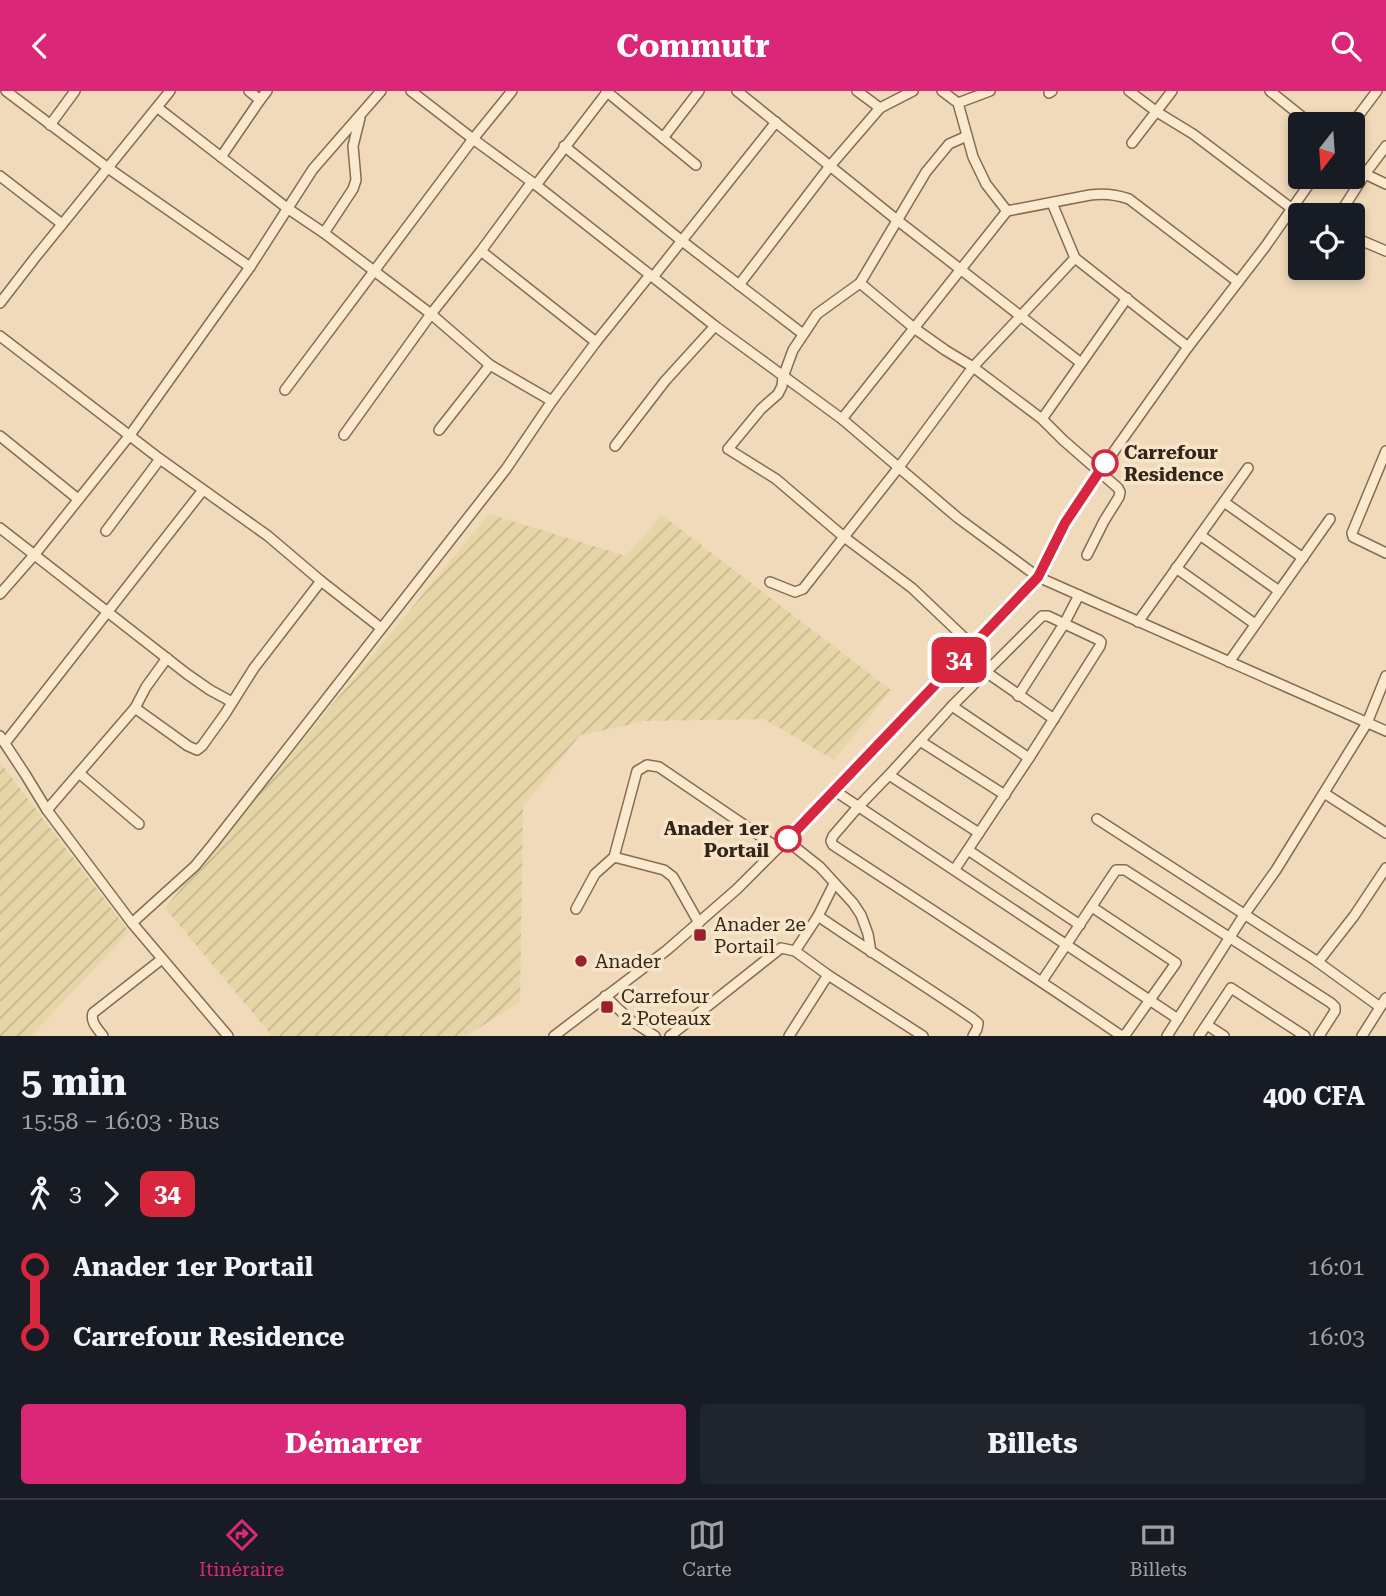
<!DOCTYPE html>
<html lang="fr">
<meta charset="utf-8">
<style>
body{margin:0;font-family:"Roboto Serif",serif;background:#20242c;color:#f1f3f6;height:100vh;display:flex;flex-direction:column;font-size:26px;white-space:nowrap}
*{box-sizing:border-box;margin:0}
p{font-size:23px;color:#9ea1a6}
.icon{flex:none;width:38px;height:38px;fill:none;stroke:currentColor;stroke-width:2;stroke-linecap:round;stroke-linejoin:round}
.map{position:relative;height:945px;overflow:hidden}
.sheet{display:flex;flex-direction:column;background:#171b24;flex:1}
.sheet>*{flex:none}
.badge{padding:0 14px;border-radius:10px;font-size:24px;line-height:46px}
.needle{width:46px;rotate:197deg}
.buttons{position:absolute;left:1288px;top:21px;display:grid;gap:14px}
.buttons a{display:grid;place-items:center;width:77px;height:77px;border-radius:7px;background:#171b24;box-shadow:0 4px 10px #0003;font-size:35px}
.map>.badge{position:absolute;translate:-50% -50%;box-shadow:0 0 0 4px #fff}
.legs{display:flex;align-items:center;gap:10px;height:77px;padding:0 21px;font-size:23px}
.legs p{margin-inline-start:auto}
.headline{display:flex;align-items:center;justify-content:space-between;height:119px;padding:0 21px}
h1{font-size:38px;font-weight:700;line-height:52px}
.primary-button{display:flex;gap:14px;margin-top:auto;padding:14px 21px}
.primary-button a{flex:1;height:80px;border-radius:7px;background:#db2777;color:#fff;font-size:28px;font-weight:700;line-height:80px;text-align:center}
.primary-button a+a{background:#20242c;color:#f1f3f6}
ul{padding:0 21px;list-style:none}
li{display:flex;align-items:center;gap:24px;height:70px;font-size:26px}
li i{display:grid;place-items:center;width:10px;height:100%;margin:0 9px;background:currentColor}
li i::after{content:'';width:18px;height:18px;margin:-9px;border:5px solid;border-radius:50%;background:#171b24}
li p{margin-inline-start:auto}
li:first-child i{background:linear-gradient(#0000 50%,currentColor 0)}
li:last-child i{background:linear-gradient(currentColor 50%,#0000 0)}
header{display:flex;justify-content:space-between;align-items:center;height:91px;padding:0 21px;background:#db2777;color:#fff;font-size:32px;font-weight:700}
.tab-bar{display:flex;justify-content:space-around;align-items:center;height:98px;border-top:2px solid #363941;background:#171b24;font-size:19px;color:#9ea1a6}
.tab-bar a{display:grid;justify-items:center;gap:4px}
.tab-bar .active{color:#db2777}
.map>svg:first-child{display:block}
</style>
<header><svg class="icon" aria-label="back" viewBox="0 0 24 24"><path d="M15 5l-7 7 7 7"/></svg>Commutr<svg class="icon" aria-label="search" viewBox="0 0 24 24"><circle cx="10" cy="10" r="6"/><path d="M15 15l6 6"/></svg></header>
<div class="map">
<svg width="1386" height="945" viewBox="0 0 1386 945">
<defs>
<pattern id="farmland-furrows" width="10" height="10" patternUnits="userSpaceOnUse" patternTransform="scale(1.75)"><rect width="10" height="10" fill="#e6d6a7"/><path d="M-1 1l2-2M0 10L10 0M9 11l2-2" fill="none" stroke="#c6b88f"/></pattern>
</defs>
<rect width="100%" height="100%" fill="#f0daba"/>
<g fill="url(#farmland-furrows)">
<polygon points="489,423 626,465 662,424 891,599 834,669 764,628 646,630 580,644 523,716 520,911 466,945 272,945 165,817"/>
<polygon points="0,671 129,841 31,945 0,945"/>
</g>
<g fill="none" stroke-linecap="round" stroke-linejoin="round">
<defs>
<g id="minor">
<polyline points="6,0 108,77 250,176"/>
<polyline points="411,0 473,48 536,94 715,235 842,328 958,427 1038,486 1386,640"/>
<polyline points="606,0 696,74"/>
<polyline points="737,0 897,129 1081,272"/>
<polyline points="857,0 880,17"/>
<path d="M942,0L958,12L973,66L986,93L1007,120L1090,104C1104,102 1115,103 1129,108L1238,191"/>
<polyline points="1129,0 1157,21 1193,43 1291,117 1305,124"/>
<polyline points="1270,0 1311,33"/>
<polyline points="1049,2 1052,0"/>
<polyline points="260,9 267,0"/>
<polyline points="958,12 990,0"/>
<polyline points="158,17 287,117 324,142 431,223 490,274 552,310"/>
<polyline points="1352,33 1377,0"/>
<polyline points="50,34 75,0"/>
<polyline points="967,45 949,53 926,81 860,192 817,223 793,259 783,286 782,295 778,303 761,318 728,358 776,388 844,446 912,497 973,555"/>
<polyline points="663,47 699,0"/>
<polyline points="1132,52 1172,0"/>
<polyline points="564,55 682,150 803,243"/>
<polyline points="221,66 260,9 249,0"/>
<polyline points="1365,83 1386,93"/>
<polyline points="0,85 62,133"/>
<polyline points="536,94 608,0"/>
<polyline points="1052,112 1075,167 1188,256"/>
<polyline points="1339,124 1365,83 1386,55"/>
<polyline points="324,142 353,98 356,89 353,55 360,27"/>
<polyline points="1353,146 1386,160"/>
<polyline points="481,160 596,251"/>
<polyline points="653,186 776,31"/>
<polyline points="860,192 914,237 945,259 973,276 1042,328 1063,349 1118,397 1120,401 1119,406 1104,430 1087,464"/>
<polyline points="739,194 830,75 880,17 913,0"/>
<polyline points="0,212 34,168 170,0"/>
<polyline points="0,245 160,368 268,445 321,490 381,537"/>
<polyline points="285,299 473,48 512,0"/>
<polyline points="842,328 1007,120"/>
<polyline points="1042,328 1127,207"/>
<polyline points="439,339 490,274"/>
<polyline points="344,344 431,223 481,160 531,92"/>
<polyline points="0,345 78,408"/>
<polyline points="615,355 665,290 715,235"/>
<polyline points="1386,360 1352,442 1353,446 1386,462"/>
<polyline points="1224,411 1303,467"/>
<polyline points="0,437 187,583 210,599 232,611"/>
<polyline points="106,440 160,368"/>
<polyline points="1200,444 1279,500"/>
<polyline points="1176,477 1255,533"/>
<polyline points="770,491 795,501 803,498 899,376 973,276 1075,167"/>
<polyline points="0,503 35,463 130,344 250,176 313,78 381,0"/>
<polyline points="1138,531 1248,377"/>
<polyline points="1229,571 1330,428"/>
<polyline points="986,581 1054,628"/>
<polyline points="1018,605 1064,533 1079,504"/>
<polyline points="952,615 1029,667"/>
<polyline points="135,617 146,596 167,567"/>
<polyline points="0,645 25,683 47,719 132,832 228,945"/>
<polyline points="920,650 1005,704"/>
<polyline points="5,652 203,399"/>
<polyline points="79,682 139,733"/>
<polyline points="889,684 979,742"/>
<polyline points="835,700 1178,928"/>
<polyline points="1324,702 1386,742"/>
<polyline points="47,719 135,617 188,655 197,659 202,655 225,623 254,577 321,490"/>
<polyline points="1097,728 1315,869 1380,916"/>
<polyline points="786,749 820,776 853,812 861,824 868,843 871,861"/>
<polyline points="968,759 1080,834"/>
<polyline points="614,766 664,779 673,786 699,832"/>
<path d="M955,778L1029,667L1100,555L1101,551L1099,549L1048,525H1042L952,615L889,684L858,716L833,745L831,750L833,754C929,817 1025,879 1120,944H1125L1176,872L1092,816"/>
<polyline points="576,818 595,783 614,766 637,680 647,674 659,676 778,757"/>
<path d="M818,825C869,860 921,892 972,927L978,932L977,938L973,945"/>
<polyline points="132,832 195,775 213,753 506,378 552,310 596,251 650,184"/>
<polyline points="795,860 818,825 834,793"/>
<polyline points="1318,871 1354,825 1386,777"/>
<polyline points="1042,890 1116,779 1125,779 1331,912 1335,916 1335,920 1319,945"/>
<polyline points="605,905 630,929 655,945"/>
<polyline points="1207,934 1224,945"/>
<path d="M103,945C98,938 90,931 93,922L162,868"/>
<path d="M554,945L667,859L737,798L835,700L1029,497C1050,473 1061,439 1078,411L1188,256L1265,156L1314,86"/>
<polyline points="670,945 781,857 795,860 828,884 923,945"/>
<polyline points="789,945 828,884"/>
<polyline points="1167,945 1244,824 1276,779 1367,632 1386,585"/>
<polyline points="1199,945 1231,897 1305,945"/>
<polyline points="1362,945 1386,907"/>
</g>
</defs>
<use href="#minor" stroke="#886a53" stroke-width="12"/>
<use href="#minor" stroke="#fbe9cd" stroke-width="9"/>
</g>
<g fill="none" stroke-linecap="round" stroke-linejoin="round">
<defs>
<polyline id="line-1" points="788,748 1038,486 1065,432 1105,372"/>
</defs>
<use href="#line-1" stroke="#fff" stroke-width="16"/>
<use href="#line-1" stroke="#d7263d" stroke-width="10"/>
</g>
<g fill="#fff" stroke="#d7263d" stroke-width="3.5">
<circle cx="1105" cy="372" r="12"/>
<circle cx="788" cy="748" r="12"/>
</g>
<g fill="#9a202d" stroke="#f7e6ca" stroke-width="2.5">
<rect x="693" y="837" width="14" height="14" rx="3.5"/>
<circle cx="581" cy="870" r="7"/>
<rect x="600" y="909" width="14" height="14" rx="3.5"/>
</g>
<g text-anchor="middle" stroke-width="7" stroke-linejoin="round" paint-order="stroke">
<g font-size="19" font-weight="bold" fill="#35241a" stroke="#f7e6ca" text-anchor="start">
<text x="1124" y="368">Carrefour<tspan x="1124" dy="22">Residence</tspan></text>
<text x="769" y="744" text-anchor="end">Anader 1er<tspan x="769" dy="22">Portail</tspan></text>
</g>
<g font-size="19" fill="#35241a" stroke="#f7e6ca" text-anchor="start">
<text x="714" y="840">Anader 2e<tspan x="714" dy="22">Portail</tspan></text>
<text x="595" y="877">Anader</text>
<text x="621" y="912">Carrefour<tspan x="621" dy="22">2 Poteaux</tspan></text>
</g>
</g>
</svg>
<div class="buttons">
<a><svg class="needle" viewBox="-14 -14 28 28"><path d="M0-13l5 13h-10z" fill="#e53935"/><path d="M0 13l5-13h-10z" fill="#9ea1a6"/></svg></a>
<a><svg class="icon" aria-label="locate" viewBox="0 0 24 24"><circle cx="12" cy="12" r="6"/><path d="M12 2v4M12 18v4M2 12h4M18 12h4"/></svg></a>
</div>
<b class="badge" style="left:959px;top:569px;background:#d7263d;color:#fff">34</b>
</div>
<section class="sheet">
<div class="headline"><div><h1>5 min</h1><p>15:58 – 16:03 · Bus</p></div><b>400 CFA</b></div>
<div class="legs"><svg class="icon" aria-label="walk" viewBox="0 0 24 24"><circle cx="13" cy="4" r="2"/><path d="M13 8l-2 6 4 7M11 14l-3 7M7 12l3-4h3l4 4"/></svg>3<svg class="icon" aria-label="forward" viewBox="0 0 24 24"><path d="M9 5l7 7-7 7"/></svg><b class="badge" style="background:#d7263d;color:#fff">34</b></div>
<ul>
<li><i style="color:#d7263d"></i><b>Anader 1er Portail</b><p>16:01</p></li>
<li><i style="color:#d7263d"></i><b>Carrefour Residence</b><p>16:03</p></li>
</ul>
<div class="primary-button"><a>Démarrer</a><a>Billets</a></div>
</section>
<nav class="tab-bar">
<a class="active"><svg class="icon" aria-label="directions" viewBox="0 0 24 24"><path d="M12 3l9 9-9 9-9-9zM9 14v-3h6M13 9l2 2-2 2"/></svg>Itinéraire</a>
<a><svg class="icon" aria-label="map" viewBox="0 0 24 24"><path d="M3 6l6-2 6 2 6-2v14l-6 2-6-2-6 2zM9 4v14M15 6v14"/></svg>Carte</a>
<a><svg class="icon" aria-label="tickets" viewBox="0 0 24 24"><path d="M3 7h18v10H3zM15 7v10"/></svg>Billets</a>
</nav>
